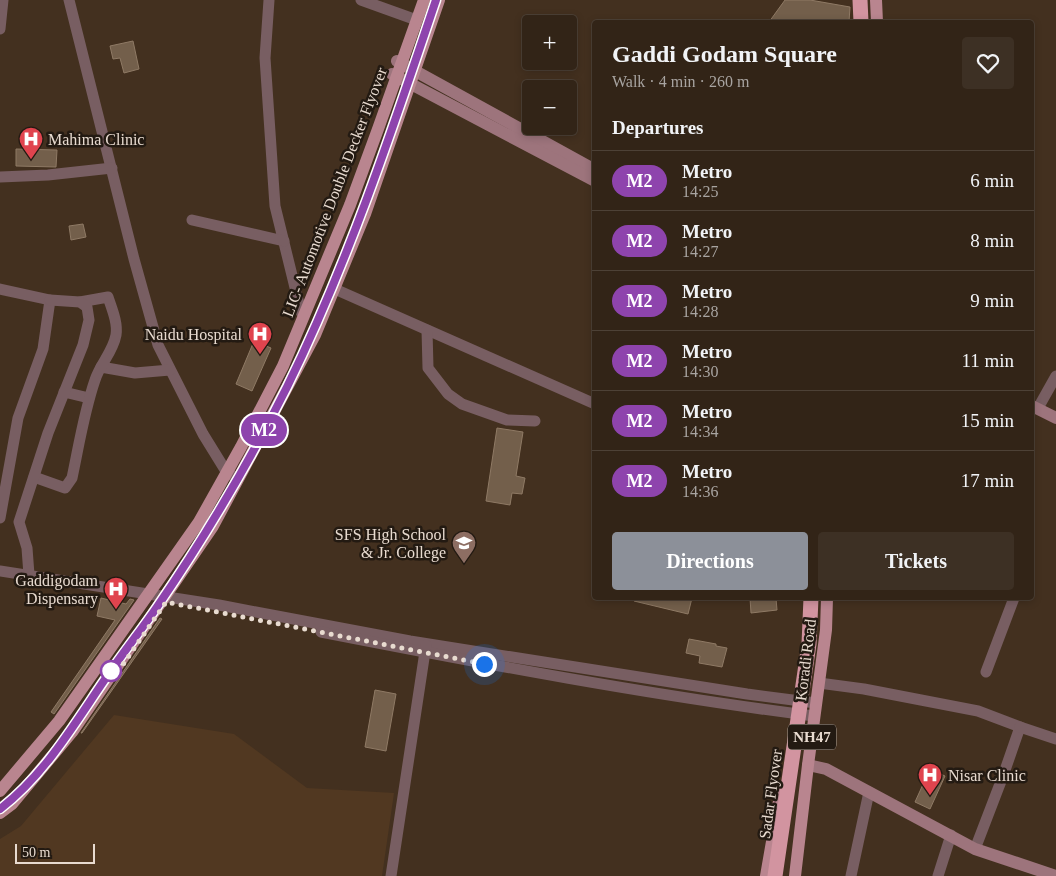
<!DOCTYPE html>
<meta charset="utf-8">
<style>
body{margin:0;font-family:"Times New Roman",serif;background:#3d3024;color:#f1f3f6;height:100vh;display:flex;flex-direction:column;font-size:19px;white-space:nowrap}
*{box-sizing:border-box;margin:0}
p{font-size:16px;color:#a8a4a1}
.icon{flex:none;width:28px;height:28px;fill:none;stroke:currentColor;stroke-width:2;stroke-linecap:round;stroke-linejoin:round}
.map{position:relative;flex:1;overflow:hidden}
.details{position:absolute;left:592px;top:20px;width:442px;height:580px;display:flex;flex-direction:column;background:#322417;border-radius:5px;box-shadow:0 2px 8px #0003,0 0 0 1px #4d4136}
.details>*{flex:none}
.badge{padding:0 10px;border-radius:16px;font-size:18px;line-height:32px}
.fabs{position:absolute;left:522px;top:15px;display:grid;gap:10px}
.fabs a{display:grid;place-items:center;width:55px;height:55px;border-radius:5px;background:#322417;box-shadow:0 2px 8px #0003,0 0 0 1px #4d4136;font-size:25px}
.scale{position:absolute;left:15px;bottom:12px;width:80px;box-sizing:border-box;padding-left:5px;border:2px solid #e8dbd0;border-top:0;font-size:14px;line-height:18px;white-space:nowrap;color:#e8dbd0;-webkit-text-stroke:4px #231a12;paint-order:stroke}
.you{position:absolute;width:25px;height:25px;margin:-12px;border:4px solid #fff;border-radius:50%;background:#1a73e8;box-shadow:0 0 0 8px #1a73e833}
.map>.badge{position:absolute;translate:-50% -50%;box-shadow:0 0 0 2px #fff}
h2{padding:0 20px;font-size:19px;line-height:45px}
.round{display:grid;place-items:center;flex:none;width:52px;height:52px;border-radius:5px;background:#3d3024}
.overview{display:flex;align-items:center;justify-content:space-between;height:85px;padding:0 20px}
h1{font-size:24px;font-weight:800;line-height:38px}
.action{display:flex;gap:10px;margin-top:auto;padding:10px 20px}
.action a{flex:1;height:58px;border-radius:5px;background:#8c9099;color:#fff;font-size:20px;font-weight:800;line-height:58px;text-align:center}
.action a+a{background:#3d3024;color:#f1f3f6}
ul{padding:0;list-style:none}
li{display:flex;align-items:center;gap:15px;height:60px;padding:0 20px;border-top:1px solid #4d4136}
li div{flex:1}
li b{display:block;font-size:19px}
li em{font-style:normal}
li .badge{min-width:55px;font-weight:700;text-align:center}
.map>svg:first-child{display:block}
</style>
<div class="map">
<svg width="1056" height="876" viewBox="0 0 1056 876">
<rect width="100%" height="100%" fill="#43301f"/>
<polygon fill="#513821" points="114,715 234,734 307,788 394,793 382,876 0,876 0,839 21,826"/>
<g fill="#735f4b" stroke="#8f7a65">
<polygon points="785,0 810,0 850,7 849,22 769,22"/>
<polygon points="133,41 139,69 124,73 120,58 113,59 110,46"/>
<polygon points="16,149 57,150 56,167 16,166"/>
<polygon points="83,224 86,237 71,240 69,226"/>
<polygon points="254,341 271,348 252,391 236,384"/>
<polygon points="497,428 523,432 516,476 525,478 522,494 512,493 510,505 486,501"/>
<polygon points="101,598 126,604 130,599 134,600 54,714 51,712 115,620 97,616"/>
<polygon points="635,598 692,598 688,614 634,601"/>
<polygon points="750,598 776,598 777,610 751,613"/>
<polygon points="160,618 162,619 82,733 81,733"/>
<polygon points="689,639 716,644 716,646 727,648 722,667 699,663 700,656 686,653"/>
<polygon points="375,690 396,694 386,751 365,747"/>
<polygon points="930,769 945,776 930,809 915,802"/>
</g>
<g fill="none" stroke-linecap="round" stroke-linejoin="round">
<g stroke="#785e62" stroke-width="11">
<polyline points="69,0 134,259 158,345 203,434 224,468 234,477"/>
<polyline points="269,0 265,58 275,206 301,312"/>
<polyline points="361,0 411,18"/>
<polyline points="0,29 3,0"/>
<polyline points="0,177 48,175 112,168"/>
<polyline points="192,220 284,241"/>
<polyline points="0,289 50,300 43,349 18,418 0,518"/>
<polyline points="337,290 595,404"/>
<polyline points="427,330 428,368 448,394 462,404 507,420 535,421"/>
<polyline points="101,367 135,373 170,370"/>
<polyline points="64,392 89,398"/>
<polyline points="1038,408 1056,376"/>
<path d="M34,477L65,488L72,478C79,445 84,412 95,380C100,364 113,352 116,335C118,323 112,309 108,297L80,302"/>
<polyline points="0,571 219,605 410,641 747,694 816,703"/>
<polyline points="29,575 27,548 19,522 48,433 83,345 89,320 87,307 80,302 50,300"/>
<path d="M321,632C485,664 649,695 814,716"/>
<polyline points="986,672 1014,598"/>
<polyline points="819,683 864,689 978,711 1020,727 1003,776 975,849"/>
<polyline points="1020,727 1056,739"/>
<polyline points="391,876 426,645"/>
<polyline points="851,876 869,792"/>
<polyline points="938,876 951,835"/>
</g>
<g stroke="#9d747c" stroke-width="12">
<polyline points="397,61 595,170"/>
<polyline points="392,74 595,181"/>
<polyline points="1032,406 1056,418"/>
<polyline points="808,765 826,769 975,849 1056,876"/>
</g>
<g stroke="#b9858f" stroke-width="12">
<polyline points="876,0 877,22"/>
<polyline points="766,876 781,790"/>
<polyline points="795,876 808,765 826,630 827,598"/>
</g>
<polyline stroke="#d294a0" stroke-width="15" points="860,0 861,22"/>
<defs>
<polyline id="rail" points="0,809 50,760 157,606 213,521 252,454 287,387 318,321 341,266 397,118 436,0"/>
</defs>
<use href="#rail" stroke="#b6a79b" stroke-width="5"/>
<use href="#rail" stroke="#231a12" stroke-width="3" stroke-dasharray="9" stroke-linecap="butt"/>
<g stroke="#b9858f" stroke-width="12">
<polyline points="0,791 59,721 199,522 241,447 283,366 350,205 378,129 424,0"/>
<polyline points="0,813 12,804 72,732 213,526 315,335 365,214 439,0"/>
</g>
<polyline stroke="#d294a0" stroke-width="15" points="775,876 809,644 811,598"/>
</g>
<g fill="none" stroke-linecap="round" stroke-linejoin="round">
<defs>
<path id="line" d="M0,809C47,773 77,719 110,672C125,650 142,629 157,607C205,537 249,463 287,387C348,263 392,131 436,0"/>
</defs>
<use href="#line" stroke="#fff" stroke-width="11"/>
<use href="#line" stroke="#8e44ad" stroke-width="8"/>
<polyline stroke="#e8dbd0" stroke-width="5" stroke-dasharray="0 9" points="111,671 113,679 166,602 484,664"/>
</g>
<defs>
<symbol id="hospital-pin" viewBox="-11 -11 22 30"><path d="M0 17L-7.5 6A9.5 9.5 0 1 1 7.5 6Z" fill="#e0444e" stroke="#231a12"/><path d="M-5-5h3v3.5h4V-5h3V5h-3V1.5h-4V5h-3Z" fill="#fff"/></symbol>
<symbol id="school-pin" viewBox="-11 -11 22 30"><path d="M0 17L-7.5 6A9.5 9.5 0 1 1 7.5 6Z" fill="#8d6e63" stroke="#231a12"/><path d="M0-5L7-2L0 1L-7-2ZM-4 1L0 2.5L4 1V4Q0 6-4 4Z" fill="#fff"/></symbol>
</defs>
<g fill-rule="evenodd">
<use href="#hospital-pin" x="17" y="125" width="28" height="38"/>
<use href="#hospital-pin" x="246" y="320" width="28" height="38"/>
<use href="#school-pin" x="450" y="529" width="28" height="38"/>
<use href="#hospital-pin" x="102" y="575" width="28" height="38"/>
<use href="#hospital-pin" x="916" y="761" width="28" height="38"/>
</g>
<circle fill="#fff" stroke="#8e44ad" stroke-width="2.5" cx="111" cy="671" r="10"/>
<g text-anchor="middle" stroke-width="5" stroke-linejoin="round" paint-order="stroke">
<rect fill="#231a12" stroke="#ada197" stroke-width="1" x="788" y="724.5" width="48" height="25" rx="4"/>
<g font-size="15" font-weight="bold" fill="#e8dbd0">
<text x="812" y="742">NH47</text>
</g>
<g font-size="16" fill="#e8dbd0" stroke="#231a12" text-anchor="end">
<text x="48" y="145" text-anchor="start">Mahima Clinic</text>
<text x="242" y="340">Naidu Hospital</text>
<text x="446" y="540">SFS High School<tspan x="446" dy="18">&amp; Jr. College</tspan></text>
<text x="98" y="586">Gaddigodam<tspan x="98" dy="18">Dispensary</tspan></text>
<text x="948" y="781" text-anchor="start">Nisar Clinic</text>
</g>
<g font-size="16" fill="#e8dbd0" stroke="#231a12">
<text transform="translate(334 192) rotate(-69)" y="6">LIC- Automotive Double Decker Flyover</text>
<text transform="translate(805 660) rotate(-83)" y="6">Koradi Road</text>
<text transform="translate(770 794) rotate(-82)" y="6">Sadar Flyover</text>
</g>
</g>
</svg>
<div class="fabs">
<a>+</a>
<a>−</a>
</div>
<div class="scale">50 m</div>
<div class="you" style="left:484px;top:664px"></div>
<b class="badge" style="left:264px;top:430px;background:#8e44ad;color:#fff">M2</b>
<section class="details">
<div class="overview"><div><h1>Gaddi Godam Square</h1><p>Walk · 4 min · 260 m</p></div><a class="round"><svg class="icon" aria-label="heart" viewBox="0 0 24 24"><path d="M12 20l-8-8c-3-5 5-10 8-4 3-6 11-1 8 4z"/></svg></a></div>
<h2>Departures</h2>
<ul>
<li><span class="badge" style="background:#8e44ad;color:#fff">M2</span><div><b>Metro</b><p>14:25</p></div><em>6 min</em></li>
<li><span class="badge" style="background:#8e44ad;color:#fff">M2</span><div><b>Metro</b><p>14:27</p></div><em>8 min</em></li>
<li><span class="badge" style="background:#8e44ad;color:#fff">M2</span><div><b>Metro</b><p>14:28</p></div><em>9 min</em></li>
<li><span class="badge" style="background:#8e44ad;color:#fff">M2</span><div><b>Metro</b><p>14:30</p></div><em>11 min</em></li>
<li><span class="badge" style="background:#8e44ad;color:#fff">M2</span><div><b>Metro</b><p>14:34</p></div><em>15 min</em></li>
<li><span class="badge" style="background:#8e44ad;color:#fff">M2</span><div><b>Metro</b><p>14:36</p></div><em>17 min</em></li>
</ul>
<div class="action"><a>Directions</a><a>Tickets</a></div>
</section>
</div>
